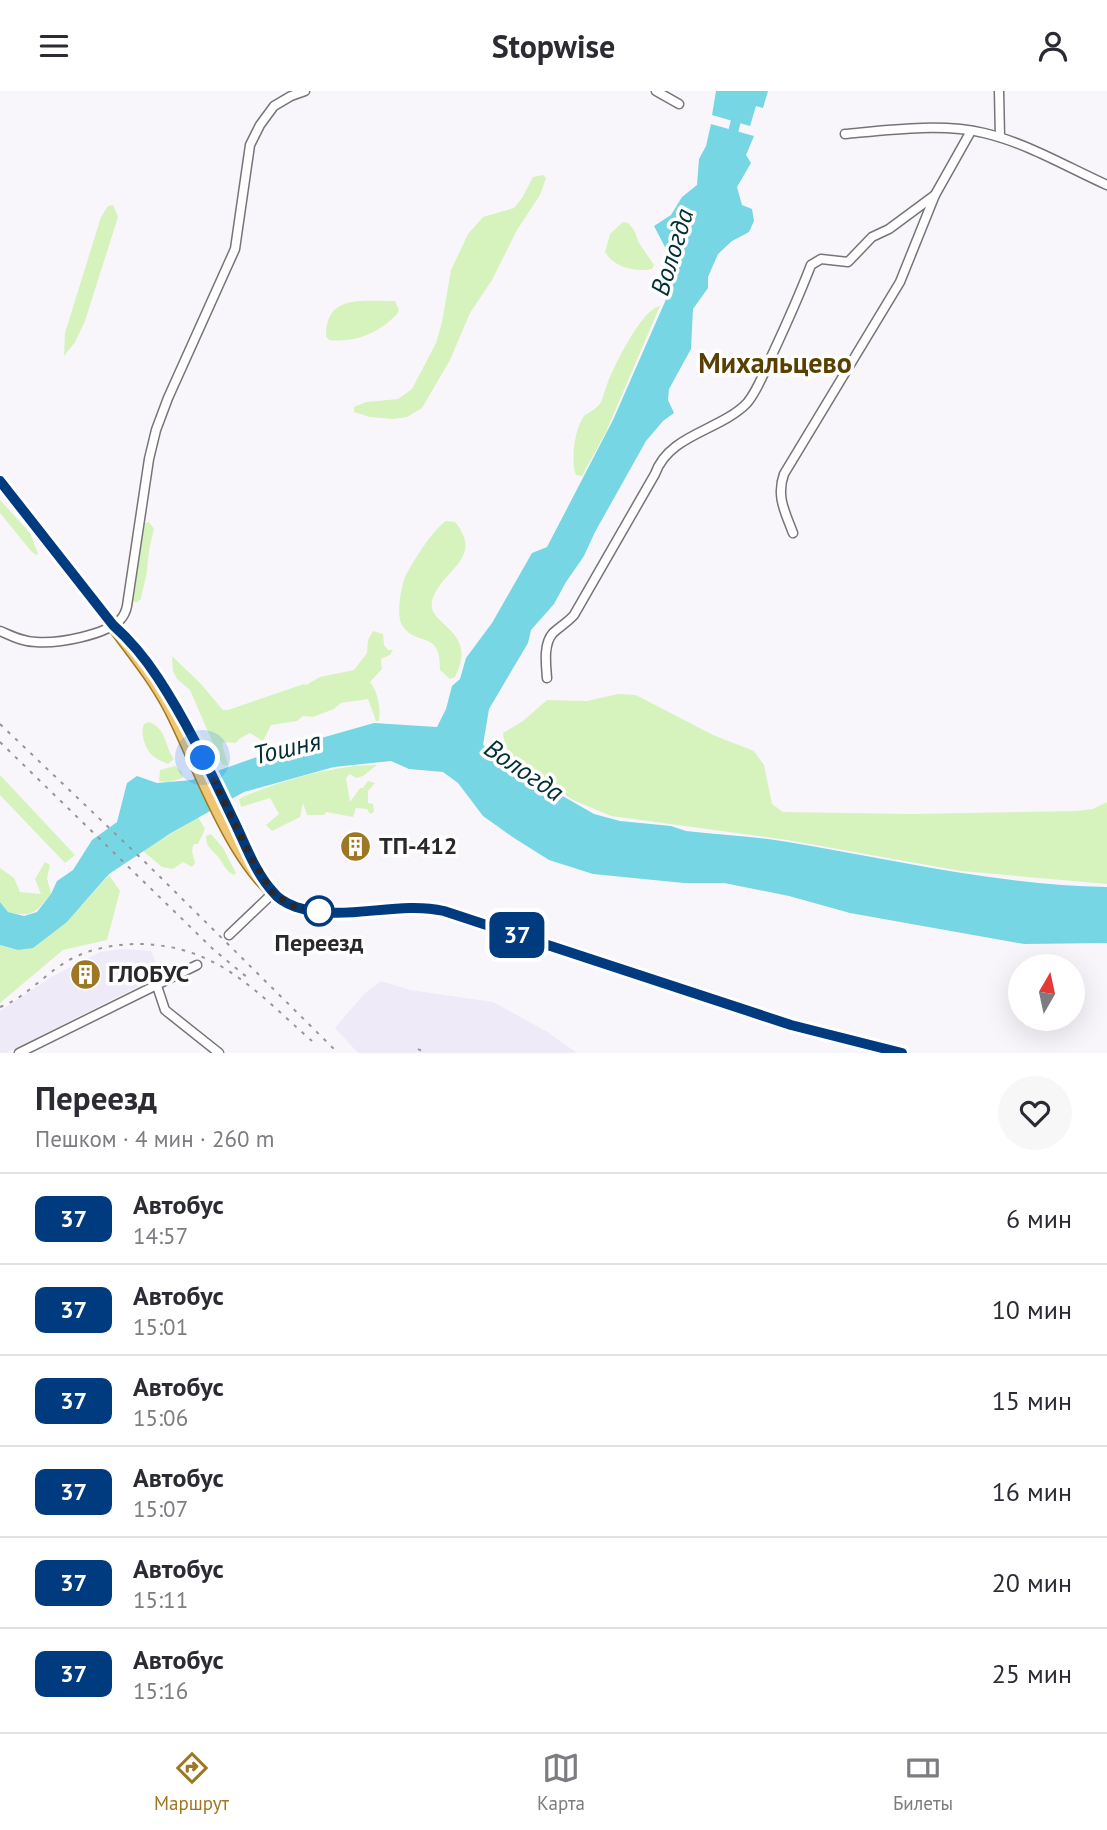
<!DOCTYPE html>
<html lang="ru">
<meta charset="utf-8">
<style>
body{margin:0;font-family:"PT Sans",sans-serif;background:#f7f7f7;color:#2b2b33;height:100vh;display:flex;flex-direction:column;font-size:26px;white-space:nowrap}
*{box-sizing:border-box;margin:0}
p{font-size:23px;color:#7c7c81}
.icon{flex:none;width:38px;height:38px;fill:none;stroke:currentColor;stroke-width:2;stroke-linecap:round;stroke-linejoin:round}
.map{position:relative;height:962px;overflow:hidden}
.panel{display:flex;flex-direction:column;background:#fff;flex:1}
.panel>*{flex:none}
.badge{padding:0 14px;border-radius:10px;font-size:24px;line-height:46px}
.needle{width:46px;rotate:9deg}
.tools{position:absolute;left:1008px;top:863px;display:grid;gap:14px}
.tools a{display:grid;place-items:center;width:77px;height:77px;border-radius:50%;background:#fff;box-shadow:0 7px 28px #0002;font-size:35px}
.you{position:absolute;width:35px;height:35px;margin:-18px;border:5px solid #fff;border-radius:50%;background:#1a73e8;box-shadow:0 0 0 10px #1a73e833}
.map>.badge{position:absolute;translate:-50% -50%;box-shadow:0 0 0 4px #fff}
.round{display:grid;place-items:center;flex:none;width:74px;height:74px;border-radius:37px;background:#f7f7f7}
.head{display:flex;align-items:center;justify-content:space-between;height:119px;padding:0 35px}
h1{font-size:33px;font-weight:700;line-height:52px}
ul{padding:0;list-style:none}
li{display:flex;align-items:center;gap:21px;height:91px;padding:0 35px;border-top:2px solid #e1e1e2}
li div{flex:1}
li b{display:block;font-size:26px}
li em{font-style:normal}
li .badge{min-width:77px;font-weight:700;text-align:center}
header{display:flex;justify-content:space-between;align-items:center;height:91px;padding:0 35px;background:#fff;font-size:32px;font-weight:700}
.tab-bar{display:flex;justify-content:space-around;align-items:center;height:98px;border-top:2px solid #e1e1e2;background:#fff;font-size:19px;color:#7c7c81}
.tab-bar a{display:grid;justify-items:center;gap:4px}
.tab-bar .active{color:#9d7723}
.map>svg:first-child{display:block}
</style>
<header><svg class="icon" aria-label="menu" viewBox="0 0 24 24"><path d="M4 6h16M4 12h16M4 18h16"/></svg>Stopwise<svg class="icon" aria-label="person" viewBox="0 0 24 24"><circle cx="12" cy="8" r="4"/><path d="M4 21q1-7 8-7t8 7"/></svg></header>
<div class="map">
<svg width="1107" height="962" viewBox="0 0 1107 962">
<rect width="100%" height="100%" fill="#f8f6fb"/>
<g fill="#efeaf7">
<polygon points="124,858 151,860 161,884 6,962 0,962 0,920 53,885 100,861"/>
<polygon points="381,890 410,899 493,911 546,940 577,962 358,962 335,937 365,902"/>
</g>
<g fill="#d6f3be">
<polygon points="543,84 546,87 540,104 517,139 492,189 470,222 450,269 422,317 407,326 393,328 370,326 354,321 354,316 366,311 398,308 412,298 436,252 442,231 451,179 468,143 483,126 514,117 522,107 533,86"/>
<polygon points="113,114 118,126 85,230 75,251 64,265 65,242 101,126 108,115"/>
<path d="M623,131L628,132L634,139L639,152L654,174L652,178C634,181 615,177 605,161L610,143Z"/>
<path d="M395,210L399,219L397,223C379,242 356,252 329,249L326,245C326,202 363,211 395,210Z"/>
<path d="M660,215L606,341L582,385L576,384C571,370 574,344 581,330C585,321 591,322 597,316C604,310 604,299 608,291C615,274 641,219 660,215Z"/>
<polygon points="0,409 30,442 38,463 36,464 31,460 0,422"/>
<path d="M446,430L455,431C486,469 439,479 432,511C427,534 480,540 455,586L450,588L440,579C441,537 416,557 402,534C396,524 401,497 405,486C412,472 433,438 446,430Z"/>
<path d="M149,431L154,438C150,452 148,465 147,479C147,485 142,500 141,508L136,512L133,509L144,437L145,432Z"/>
<path d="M373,540L383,543L384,554L388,559H393L390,564L381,568L382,578L370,591C378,601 381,618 379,630H376L368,608L341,612L334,618L313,626L303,625L297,630L271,634L263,650L250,642L239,648L236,652L224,651L222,653L228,674H223L221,671L190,599L177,588L173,580L172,565L201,593L223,619H228L304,593L306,594L320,586L354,579L367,562L368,549Z"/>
<polygon points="618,603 636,604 713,644 754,660 764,674 772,713 783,721 912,723 1076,720 1093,718 1107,711 1107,793 961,780 787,749 611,725 573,709 518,674 505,655 503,642 523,630 547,609 587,610"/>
<path d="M149,631C167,638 164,654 174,668L168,673C164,671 156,668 153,665C145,658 140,642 144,633Z"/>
<path d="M377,674L363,685L356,687L350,683L346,687L350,711L360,697H363L368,690L375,692L368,700V712L373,713L374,721L370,723L367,718L356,717L353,726L326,721L324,724H307L303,712L300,726L272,740L266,734L279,723L270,707L241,716L239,708C274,691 338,673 377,674Z"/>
<polygon points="175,675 182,681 183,687 169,691 159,690 160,679"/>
<polygon points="0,684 75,764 65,772 0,704"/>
<path d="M198,726L205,738L198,753H194C190,761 194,765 195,772L192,776L183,771L173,778L162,776L143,760Z"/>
<path d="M211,743L223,757L236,782L234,784C224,779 225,774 218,766C212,758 206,757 206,745Z"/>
<path d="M45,771L50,774L47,787L51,803C36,821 33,827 8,821L0,811V777L14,787L20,801L41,803L35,788Z"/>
<polygon points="109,784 120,800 107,849 63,859 0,912 0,854 18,859 67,831"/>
</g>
<g fill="#77d6e4">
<polygon points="716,0 768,0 763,17 756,15 750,35 712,24"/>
<path d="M711,33L754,45L746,64L751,72L737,96L742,114L752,118L754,130L749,141L732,150L718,163L708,186V197L693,218L691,258L669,298L668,309L674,322L663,330L646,350L595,441L584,465L566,491L554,513L531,539L528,552L489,618L483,654L501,665L525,686L547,696L594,723L620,730L671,735L686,740C720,744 754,745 788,751C894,769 999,794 1107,796V852L1024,853L850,822L789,805L724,792H684L593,783L549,769L514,747L483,725L458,692L443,681L409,678L391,670L334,676L244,701L171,742L109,783L67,831L33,857L18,859L0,854V811L8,821L24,825L37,821L51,803L57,790L73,779L92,749L117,731L127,692L137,685L157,692L192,689L265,663L374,632L437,636L446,618L452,595L460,588L466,567L492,532L532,462L547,456L613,329L671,197L667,160L654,135L671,124L682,106L697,94L699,68L706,55Z"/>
</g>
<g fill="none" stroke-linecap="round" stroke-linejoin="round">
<polyline stroke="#77d6e4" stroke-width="10" points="731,50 743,0"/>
<defs>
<g id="minor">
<polyline points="656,0 679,13"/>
<polyline points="999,0 1000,46"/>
<path d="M845,43C888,39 942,32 984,42C1027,52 1067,76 1107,94"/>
<path d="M793,442C785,421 776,405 784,383L900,191L935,104L971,40"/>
<path d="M0,540C12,545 23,551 36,551C58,553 105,544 120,529C124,525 126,520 127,515L149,368L156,339L168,307L235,158L250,54L260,34L274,15L291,5L305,0"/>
<path d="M547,587C546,574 543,553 553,542C558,537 568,531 574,524L655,383C669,343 720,340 747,312C758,299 765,279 772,264C786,234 799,205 811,174L821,168L848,171L872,146L889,138L935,104"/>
<polyline points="229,844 273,802"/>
<polyline points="157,895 165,919 219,962"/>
<polyline points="19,962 197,874"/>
</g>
<g id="major">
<path d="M0,390C42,444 85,498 126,553C145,578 162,601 175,629C200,679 239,792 292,814C341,835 394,809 444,820L791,935L902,962"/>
<polyline points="181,627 260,782"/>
</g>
</defs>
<use href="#minor" stroke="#767479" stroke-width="11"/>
<use href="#major" stroke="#a3771e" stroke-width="13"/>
<use href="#minor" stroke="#fff" stroke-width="8"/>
<use href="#major" stroke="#efc774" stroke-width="10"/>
<g stroke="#969598" stroke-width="2" stroke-dasharray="3.5 7" stroke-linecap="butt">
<polyline points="0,633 146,772 338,962"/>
<polyline points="0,651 214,859 248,887"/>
<path d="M0,916C26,907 46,881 71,868C92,857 116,853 139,853C218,854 257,902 312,950"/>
<polyline points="418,958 425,962"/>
</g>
</g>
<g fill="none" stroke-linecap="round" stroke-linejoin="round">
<defs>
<path id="line" d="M0,390L113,534C131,550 145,567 158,587C187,631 210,680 233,728C245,752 255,782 274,802C279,809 288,813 296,816C345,832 396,809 444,820L791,934L902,962"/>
</defs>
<use href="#line" stroke="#fff" stroke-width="16"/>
<use href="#line" stroke="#003b80" stroke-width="10"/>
<polyline stroke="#29282a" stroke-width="7" stroke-dasharray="0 12.6" points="203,667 251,766 273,802 295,816 319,820"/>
</g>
<defs>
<symbol id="building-disc" viewBox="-11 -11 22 22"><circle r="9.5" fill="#9d7723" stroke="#fff"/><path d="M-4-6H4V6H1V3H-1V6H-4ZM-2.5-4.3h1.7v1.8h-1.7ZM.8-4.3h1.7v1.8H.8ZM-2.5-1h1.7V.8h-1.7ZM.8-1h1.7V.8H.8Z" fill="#fff"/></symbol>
</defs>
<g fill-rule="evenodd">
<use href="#building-disc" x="338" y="738" width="35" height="35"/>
<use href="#building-disc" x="68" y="866" width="35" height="35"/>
</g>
<circle fill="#fff" stroke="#003b80" stroke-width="3.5" cx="319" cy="820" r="14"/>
<g text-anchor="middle" stroke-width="7" stroke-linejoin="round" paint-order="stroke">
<g font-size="24" font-weight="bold" fill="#29282a" stroke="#fff" text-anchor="start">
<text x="379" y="763">ТП-412</text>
<text x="108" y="891">ГЛОБУС</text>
</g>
<g font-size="24" font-weight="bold" fill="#29282a" stroke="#fff">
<text x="319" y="860">Переезд</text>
</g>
<g font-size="26" font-style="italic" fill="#003035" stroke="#fff">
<text transform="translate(672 161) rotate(-73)" y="9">Вологда</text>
<text transform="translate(287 657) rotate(-13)" y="9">Тошня</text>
<text transform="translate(524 679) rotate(34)" y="9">Вологда</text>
</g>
<g font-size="28" font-weight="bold" fill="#594000" stroke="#fff">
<text x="775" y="282">Михальцево</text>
</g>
</g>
</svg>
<div class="tools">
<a><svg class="needle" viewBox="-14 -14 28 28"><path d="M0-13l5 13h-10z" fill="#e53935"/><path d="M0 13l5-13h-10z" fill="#7c7c81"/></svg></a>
</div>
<div class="you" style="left:203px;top:667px"></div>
<b class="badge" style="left:517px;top:844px;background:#003b80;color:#fff">37</b>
</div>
<section class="panel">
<div class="head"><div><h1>Переезд</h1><p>Пешком · 4 мин · 260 m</p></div><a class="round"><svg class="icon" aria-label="heart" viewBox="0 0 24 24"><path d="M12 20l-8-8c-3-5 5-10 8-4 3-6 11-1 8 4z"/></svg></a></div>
<ul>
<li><span class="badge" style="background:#003b80;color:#fff">37</span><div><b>Автобус</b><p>14:57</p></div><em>6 мин</em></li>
<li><span class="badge" style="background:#003b80;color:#fff">37</span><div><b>Автобус</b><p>15:01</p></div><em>10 мин</em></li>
<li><span class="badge" style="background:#003b80;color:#fff">37</span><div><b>Автобус</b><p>15:06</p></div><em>15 мин</em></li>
<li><span class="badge" style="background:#003b80;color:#fff">37</span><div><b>Автобус</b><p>15:07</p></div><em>16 мин</em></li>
<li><span class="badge" style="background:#003b80;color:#fff">37</span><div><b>Автобус</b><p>15:11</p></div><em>20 мин</em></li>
<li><span class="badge" style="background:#003b80;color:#fff">37</span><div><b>Автобус</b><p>15:16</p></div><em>25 мин</em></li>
</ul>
</section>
<nav class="tab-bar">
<a class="active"><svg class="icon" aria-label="directions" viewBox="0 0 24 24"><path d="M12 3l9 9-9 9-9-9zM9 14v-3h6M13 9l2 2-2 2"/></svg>Маршрут</a>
<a><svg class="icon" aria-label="map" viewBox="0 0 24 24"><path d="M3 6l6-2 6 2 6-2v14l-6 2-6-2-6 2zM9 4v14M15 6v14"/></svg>Карта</a>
<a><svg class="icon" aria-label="tickets" viewBox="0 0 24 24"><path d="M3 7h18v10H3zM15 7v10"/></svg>Билеты</a>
</nav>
